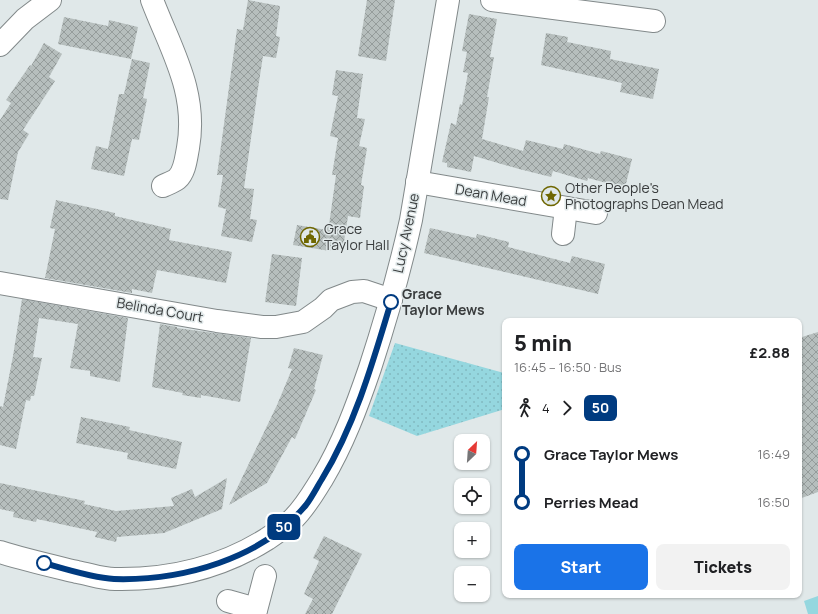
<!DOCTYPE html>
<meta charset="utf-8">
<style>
body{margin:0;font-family:Manrope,sans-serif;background:#f2f2f2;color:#202124;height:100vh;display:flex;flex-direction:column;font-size:15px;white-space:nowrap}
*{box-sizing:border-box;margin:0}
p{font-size:13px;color:#757577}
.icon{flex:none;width:22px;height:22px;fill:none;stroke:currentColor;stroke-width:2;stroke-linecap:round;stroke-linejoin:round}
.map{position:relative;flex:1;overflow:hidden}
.sheet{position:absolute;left:502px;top:318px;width:300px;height:280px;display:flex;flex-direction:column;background:#fff;border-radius:8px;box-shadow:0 1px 3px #0004}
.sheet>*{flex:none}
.badge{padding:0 8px;border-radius:6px;font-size:14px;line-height:26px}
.needle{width:26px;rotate:25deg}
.controls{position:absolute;left:454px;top:434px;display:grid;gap:8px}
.controls a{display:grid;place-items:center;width:36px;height:36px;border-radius:8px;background:#fff;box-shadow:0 1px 3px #0004;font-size:20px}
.map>.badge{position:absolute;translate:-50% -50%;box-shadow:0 0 0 2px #fff}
.legs{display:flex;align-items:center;gap:6px;height:44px;padding:0 12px;font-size:13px}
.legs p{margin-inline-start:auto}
.head{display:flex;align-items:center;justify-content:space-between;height:68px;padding:0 12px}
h1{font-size:22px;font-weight:800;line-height:30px}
.button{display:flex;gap:8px;margin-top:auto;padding:8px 12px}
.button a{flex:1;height:46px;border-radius:8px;background:#1a73e8;color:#fff;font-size:16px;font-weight:800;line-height:46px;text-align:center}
.button a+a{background:#f2f2f2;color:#202124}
ul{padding:0 12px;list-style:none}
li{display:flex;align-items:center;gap:14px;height:48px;font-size:15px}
li i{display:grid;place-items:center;width:6px;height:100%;margin:0 5px;background:currentColor}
li i::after{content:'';width:10px;height:10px;margin:-5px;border:3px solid;border-radius:50%;background:#fff}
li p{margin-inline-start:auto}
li:first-child i{background:linear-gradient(#0000 50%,currentColor 0)}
li:last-child i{background:linear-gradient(currentColor 50%,#0000 0)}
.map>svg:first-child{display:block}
</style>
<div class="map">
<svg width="818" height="614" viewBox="0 0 818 614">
<defs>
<pattern id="grass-dots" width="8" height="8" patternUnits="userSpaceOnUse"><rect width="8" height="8" fill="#95d7df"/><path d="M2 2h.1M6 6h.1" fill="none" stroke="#81b9c0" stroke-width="1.8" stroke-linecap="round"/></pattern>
<pattern id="building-cross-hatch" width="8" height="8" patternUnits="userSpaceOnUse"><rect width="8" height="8" fill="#b6bebd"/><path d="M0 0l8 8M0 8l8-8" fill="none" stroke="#959c9b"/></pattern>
</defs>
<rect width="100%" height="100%" fill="#e0e8e9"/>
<polygon fill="url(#grass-dots)" points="395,343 504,373 505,374 505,409 417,436 369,416"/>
<polygon fill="#95d7df" points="818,596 818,614 808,614 804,601"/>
<g fill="url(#building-cross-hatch)">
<polygon points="248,0 280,6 276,36 280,37 276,58 263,56 257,95 244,188 254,189 250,219 257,220 252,242 221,236 226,209 218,207 223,175 217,175 237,29 243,30"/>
<polygon points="367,0 395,0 386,61 358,56"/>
<polygon points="469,14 497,19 490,57 494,57 487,97 489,97 482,139 523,151 526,140 563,149 564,144 600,154 601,151 632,159 625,188 588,178 587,181 553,171 551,177 519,169 474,156 471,172 447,167 447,163 442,162 451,123 456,125 460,104 462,105 468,73 463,72 467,52 462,51"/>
<polygon points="64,17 108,26 109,20 138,27 131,59 58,44"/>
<polygon points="546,33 568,37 567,42 611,51 610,59 659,69 653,99 620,92 622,83 541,65"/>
<polygon points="44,43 62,54 49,77 55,81 23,130 29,134 18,152 8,200 0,199 0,120 11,103 6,100 30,65 31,66"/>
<polygon points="132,59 150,63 143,98 147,99 139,140 132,139 124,176 91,169 96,146 108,149 119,94 124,94"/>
<polygon points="336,70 363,74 357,118 365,119 359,146 367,148 361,185 364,186 360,218 348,216 343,248 331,246 330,251 293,245 297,225 327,230 327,225 329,225 336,175 332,175 338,138 330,136 338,96 332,95"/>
<polygon points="56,200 115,213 115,216 171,229 169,240 232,252 226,283 157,270 152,293 132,289 132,293 45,278 55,229 50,228"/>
<polygon points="430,228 476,238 477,234 509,242 508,247 570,263 572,256 605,264 598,294 424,253"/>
<polygon points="272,254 302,258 296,306 265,302"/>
<polygon points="22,299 128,318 120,382 90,376 90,371 70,368 78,324 39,318 33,357 42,358 34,396 31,396 30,401 26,400 16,449 0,445 0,406 3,407 13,356"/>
<polygon points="160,324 177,327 177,328 251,338 240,402 201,395 201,398 182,395 183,393 152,387"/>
<polygon points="818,332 818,492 799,499 799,338"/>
<polygon points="294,348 323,355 314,389 316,390 295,439 292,437 267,483 229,505 277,405 292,369 288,368"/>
<polygon points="81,417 130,427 129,430 182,442 176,469 127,459 128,453 76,443"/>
<polygon points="227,478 222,509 164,533 117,537 116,542 95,537 97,532 37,519 36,522 13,517 14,512 0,509 0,483 85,501 84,504 116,511 174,506 171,498 192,489 195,497"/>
<polygon points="324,536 362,554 332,614 305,614 313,599 304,594 319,561 313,558"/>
</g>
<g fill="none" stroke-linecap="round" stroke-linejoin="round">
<defs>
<g id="minor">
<path d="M152,0C171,50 198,92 188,148C186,158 185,172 177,179C173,182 167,184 163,186"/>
<polyline points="492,0 654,21"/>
<polyline points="0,45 25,19 50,0"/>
<polyline points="417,182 596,213"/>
<polyline points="563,234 566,208"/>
<polyline points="0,283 217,321 262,327 276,327 303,322 323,308 331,300 352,292 364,291 391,300"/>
<path d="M0,552C25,560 52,566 77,572C89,574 102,579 115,579C169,580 221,568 267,539C276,533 285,527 292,520C305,508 313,493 322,479C343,444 357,406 370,368C386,319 400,270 411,220L448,0"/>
<polyline points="228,601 256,609"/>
<polyline points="255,614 265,576"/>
</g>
</defs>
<use href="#minor" stroke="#82898a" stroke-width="24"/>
<use href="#minor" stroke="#fff" stroke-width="22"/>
</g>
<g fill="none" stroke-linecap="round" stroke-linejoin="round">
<defs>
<path id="line-1" d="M44,563C65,569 93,578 114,579C182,581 262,559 306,505C312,497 317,487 322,479C355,425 373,362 391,302"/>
</defs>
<use href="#line-1" stroke="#fff" stroke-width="9"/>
<use href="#line-1" stroke="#003b80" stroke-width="6"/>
</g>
<defs>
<symbol id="sight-ring" viewBox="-11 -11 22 22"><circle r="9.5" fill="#e0e8e9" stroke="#6f6700" stroke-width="1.5"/><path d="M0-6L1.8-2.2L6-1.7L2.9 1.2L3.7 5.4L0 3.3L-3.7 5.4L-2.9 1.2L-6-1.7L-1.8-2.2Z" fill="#6f6700"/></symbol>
<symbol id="civic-ring" viewBox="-11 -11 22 22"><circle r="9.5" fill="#e0e8e9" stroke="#6f6700" stroke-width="1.5"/><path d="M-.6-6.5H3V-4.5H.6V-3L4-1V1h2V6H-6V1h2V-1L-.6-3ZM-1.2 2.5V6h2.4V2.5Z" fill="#6f6700"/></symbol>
</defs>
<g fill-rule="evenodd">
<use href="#sight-ring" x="540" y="185" width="22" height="22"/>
<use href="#civic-ring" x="299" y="226" width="22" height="22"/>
</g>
<g fill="#fff" stroke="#003b80" stroke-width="2">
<circle cx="391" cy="302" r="7"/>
<circle cx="44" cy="563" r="7"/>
</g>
<g text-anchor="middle" stroke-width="3" stroke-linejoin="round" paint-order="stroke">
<g font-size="14" fill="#3a3d3e" stroke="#e0e8e9" text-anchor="start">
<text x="565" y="193">Other People's<tspan x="565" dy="16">Photographs Dean Mead</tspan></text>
<text x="324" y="234">Grace<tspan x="324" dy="16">Taylor Hall</tspan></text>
</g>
<g font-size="14" fill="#3a3d3e" stroke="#e0e8e9">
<text transform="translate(491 195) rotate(10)" y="5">Dean Mead</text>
<text transform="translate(406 233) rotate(-78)" y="5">Lucy Avenue</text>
<text transform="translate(160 310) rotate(10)" y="5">Belinda Court</text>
</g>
<g font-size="14" font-weight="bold" fill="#3a3d3e" stroke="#e0e8e9" text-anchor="start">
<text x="402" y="299">Grace<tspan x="402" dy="16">Taylor Mews</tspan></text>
</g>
</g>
</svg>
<div class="controls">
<a><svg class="needle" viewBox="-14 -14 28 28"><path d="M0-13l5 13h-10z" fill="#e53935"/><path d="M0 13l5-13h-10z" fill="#757577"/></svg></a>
<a><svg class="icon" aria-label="locate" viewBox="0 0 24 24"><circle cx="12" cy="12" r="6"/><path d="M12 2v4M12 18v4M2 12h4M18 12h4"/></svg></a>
<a>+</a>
<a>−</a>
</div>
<b class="badge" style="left:284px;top:527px;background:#003b80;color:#fff">50</b>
<section class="sheet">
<div class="head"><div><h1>5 min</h1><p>16:45 – 16:50 · Bus</p></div><b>£2.88</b></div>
<div class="legs"><svg class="icon" aria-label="walk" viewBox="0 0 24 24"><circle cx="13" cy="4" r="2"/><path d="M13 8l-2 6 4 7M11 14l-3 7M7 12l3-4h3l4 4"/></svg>4<svg class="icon" aria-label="forward" viewBox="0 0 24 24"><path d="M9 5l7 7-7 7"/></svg><b class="badge" style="background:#003b80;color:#fff">50</b></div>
<ul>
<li><i style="color:#003b80"></i><b>Grace Taylor Mews</b><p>16:49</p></li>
<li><i style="color:#003b80"></i><b>Perries Mead</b><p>16:50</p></li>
</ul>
<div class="button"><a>Start</a><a>Tickets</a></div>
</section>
</div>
